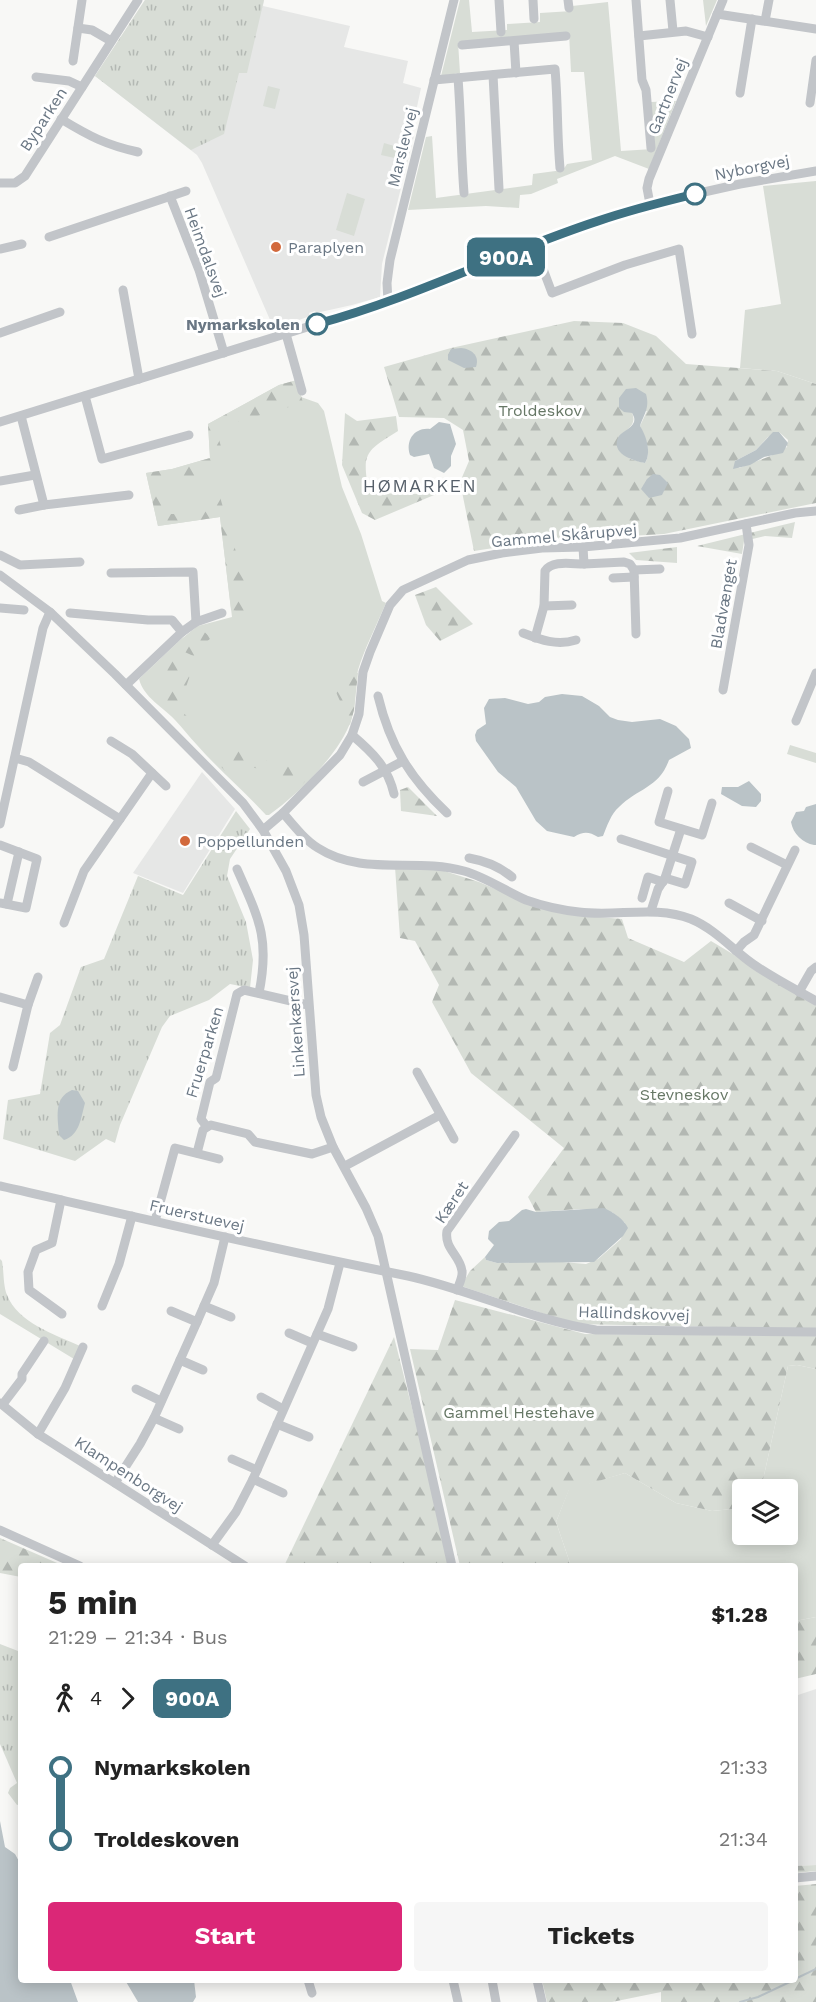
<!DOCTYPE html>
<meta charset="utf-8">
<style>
body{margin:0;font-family:"Work Sans",sans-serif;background:#f6f6f6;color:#222;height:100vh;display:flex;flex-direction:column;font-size:22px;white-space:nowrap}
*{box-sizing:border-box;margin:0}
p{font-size:20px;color:#767676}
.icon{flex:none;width:33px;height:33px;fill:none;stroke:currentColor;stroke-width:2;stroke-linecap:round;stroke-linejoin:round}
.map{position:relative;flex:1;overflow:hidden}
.details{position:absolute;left:18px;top:1563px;width:780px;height:420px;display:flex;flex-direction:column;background:#fff;border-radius:6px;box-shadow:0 3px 15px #0003}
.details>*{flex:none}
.badge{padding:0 12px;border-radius:9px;font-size:21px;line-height:39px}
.controls{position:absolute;left:732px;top:1479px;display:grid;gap:12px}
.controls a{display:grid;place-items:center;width:66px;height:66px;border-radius:6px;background:#fff;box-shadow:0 3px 15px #0003;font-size:30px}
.map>.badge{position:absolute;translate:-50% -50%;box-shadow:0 0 0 3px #fff}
.legs{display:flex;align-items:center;gap:9px;height:66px;padding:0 30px;font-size:20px}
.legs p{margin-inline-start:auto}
.head{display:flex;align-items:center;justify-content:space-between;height:102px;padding:0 30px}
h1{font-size:33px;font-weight:700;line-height:45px}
.primary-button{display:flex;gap:12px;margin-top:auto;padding:12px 30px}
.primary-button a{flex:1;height:69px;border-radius:6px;background:#db2777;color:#fff;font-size:24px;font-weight:700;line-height:69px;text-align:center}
.primary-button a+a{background:#f6f6f6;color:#222}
ul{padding:0 30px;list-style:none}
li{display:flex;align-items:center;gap:21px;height:72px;font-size:22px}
li i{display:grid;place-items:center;width:9px;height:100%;margin:0 8px;background:currentColor}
li i::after{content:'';width:15px;height:15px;margin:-8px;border:4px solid;border-radius:50%;background:#fff}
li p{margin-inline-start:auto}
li:first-child i{background:linear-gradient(#0000 50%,currentColor 0)}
li:last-child i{background:linear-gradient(currentColor 50%,#0000 0)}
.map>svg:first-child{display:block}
</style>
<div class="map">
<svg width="816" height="2002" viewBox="0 0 816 2002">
<defs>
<pattern id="forest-firs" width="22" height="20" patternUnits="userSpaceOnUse" patternTransform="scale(1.5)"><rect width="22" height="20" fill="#d8ddd6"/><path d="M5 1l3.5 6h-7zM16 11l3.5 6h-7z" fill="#b3b8b3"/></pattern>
<pattern id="park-tufts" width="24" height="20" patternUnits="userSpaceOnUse" patternTransform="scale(1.5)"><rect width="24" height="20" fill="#d8ddd6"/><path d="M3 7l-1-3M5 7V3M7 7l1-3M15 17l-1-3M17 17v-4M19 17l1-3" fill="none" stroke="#b3b8b3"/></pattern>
</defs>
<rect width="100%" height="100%" fill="#f8f8f6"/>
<g fill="#e6e7e6">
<polygon points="145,0 264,0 263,6 350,26 344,47 408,61 403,83 421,88 411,135 414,136 382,264 380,297 352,305 316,313 315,311 309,313 310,316 274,329 202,163 197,155 95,76"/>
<polygon points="202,772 235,809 183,893 133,873"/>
<polygon points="816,1689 816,1865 795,1866 795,1696"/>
</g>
<g fill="#d8ddd6">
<polygon points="460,0 469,0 472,32 507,30 507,24 540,22 540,13 572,11 572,6 608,2 621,151 653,149 651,102 676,101 649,169 615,156 557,179 558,183 531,194 520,195 519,208 486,206 408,210 426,137 432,136 436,198 532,185 533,174 563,170 567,164 592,160 584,72 571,72 569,33 458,42 460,73 441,76"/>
<polygon points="703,0 717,0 706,26"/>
<polygon points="268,86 280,89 275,109 263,106"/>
<polygon points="384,143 401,148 399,159 381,155"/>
<polygon points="816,181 816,384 777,371 740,368 745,310 781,304 763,186"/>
<polygon points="347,193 365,199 354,236 336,230"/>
<path d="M297,380L301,397L318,403L324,411L342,487L361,534L382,601L386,603C377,624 364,650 358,670C354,687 357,703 351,720C341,753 296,796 269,815H266C244,791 219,770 197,745C189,737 183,728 175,720C163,707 144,698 139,679L179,641L198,626L232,617L220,517L158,526L146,473L172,469L210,458L208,424L279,385Z"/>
<polygon points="790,745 816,753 816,763 787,754"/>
<polygon points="797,1365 816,1369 816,1617 795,1621 795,1566 571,1566 556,1522 569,1489 625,1473 676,1503 712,1511 742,1508 742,1534 788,1534 788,1490 761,1489 788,1366"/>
</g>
<g fill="url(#forest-firs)" fill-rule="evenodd">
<path d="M574,321L623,323L656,336L686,364L777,371L816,384V503L664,534L538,541L474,551L460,482L469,461L463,430L444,418L399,417L384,367L451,348ZM647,411L640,426C645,437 652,452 645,463L630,459L620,436C628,429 637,424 632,413H628ZM779,432L788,440L787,447C772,457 756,461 739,468L735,461L756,450L768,437Z"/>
<path d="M297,380L303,403L216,428L224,458C212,483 193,478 169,476L161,499L164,514C175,514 189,515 200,511C208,507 212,498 220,497L248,593L247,613L231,610L220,517L158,526L146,473L172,469L210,458L208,424L279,385Z"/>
<path d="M345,413L357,421L396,416L398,431C364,452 362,453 369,493L421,494L453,487L375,520L362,513L342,465Z"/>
<polygon points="795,522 792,538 765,536 744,541 742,554 697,546"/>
<polygon points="677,547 677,563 636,560 629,553"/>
<polygon points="436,587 473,624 440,641 426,625 415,595"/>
<polygon points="198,626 211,638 204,644 198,658 178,649 177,643"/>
<path d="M169,654L193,667L180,704L181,710L193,723L190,732L161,703C170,687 172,676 160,661Z"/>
<path d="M347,671L358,673L354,710L350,725L343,720L347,708L346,704L340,701C332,682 329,683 347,671Z"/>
<path d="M237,750C267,758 288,777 319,760L322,763L297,790C281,777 245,756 227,773L211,756L226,751Z"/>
<polygon points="408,787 437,816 401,811 400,790"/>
<polygon points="395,867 438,869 479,882 537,907 575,915 622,919 628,938 684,962 711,941 816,1004 816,1329 574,1324 461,1286 470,1271 485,1257 486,1260 497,1263 551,1261 586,1264 598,1259 621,1239 625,1223 612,1212 579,1209 536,1212 528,1197 564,1148 471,1073 432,1002 439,985 415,941 400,938"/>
<polygon points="455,1300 585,1334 816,1336 816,1369 797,1365 788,1366 761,1489 742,1490 742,1508 712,1511 676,1503 625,1473 569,1490 556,1522 571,1566 460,1566 410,1349 438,1350"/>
<polygon points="394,1337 432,1487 449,1566 284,1566"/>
<polygon points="0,1538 64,1566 21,1566 21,1577 0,1573"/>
<polygon points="816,1617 816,1674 795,1679 795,1621"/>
<polygon points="17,1783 21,1783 21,1804 17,1805 8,1793 10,1788"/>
<polygon points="816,1865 816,1871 795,1873 795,1866"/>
<polygon points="816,1884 816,2002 661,2002 661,1992 612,2002 547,2002 542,1980 795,1980 795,1886"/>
</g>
<g fill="url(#park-tufts)">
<polygon points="145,0 264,0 247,73 239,73 224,134 191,150 95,76"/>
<polygon points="236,811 250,829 230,859 227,876 246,922 253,960 250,988 230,984 209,1000 170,1016 162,1027 120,1125 115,1143 106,1139 75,1161 3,1139 8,1100 40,1094 50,1033 60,1025 81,967 104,959 138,876 183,895"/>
<path d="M0,1259L2,1261C4,1272 3,1285 7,1295C18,1323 54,1334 80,1346L74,1359L0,1314Z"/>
<polygon points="0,1644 18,1651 21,1654 21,1783 17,1783 0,1744"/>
</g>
<g fill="#bac3c7">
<path d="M461,348C471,349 480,355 476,367L464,368L448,360V355L451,349Z"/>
<path d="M636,388L646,394C650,408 644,414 640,426C646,435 652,453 645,463C633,461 609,453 619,436C623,431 631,429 634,422C635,418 634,417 632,413L624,412L619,408V398L626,389Z"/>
<path d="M439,422L450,424L456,444L451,456V466L444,473L434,468L429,454L414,457L410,455C405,440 415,427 430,429Z"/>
<polygon points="773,432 779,432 788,443 783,453 764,457 750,465 733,469 735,461 756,450"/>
<polygon points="653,474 660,475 668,483 662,495 649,498 641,489 647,479"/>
<path d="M562,694L582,696L599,706L610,717L618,720L632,722L660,719L676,726L689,739L691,748L669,760C659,788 638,788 619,807C611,814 607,826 603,836L598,837C589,832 584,831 574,837L547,831L536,821L516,787L498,772L476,741L475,735L477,730L486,724L484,708L489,699L505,698L528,704L539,702L545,697Z"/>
<polygon points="749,781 761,794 761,801 756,807 742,806 721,794 722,787 738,787"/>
<path d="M816,804V845H814C803,843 793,834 791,822L796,812L804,811L806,807Z"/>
<path d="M72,1090L78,1091L85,1103C81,1117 80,1135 64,1140L59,1135C58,1118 53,1098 72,1090Z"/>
<path d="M604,1208C613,1212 624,1219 628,1228L623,1236L594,1262L497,1263L486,1260L485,1257L494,1245L488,1239L489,1231L499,1222L509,1221L522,1210L526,1209L536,1212Z"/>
<polygon points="0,1821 5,1847 15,1854 21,1865 21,1980 70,1980 78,2002 0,2002"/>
<polygon points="125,1980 194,1980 196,1997 193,2002 138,2002"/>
</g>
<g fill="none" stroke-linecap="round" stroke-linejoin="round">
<g stroke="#bac3c7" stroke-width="2">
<polyline points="795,1979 816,1969"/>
<polyline points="740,2002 758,1997 794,1980"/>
</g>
<g stroke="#c2c5c9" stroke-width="9">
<polyline points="499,0 501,32"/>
<polyline points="533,0 534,19"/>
<polyline points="568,0 569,8"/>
<polyline points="636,0 642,80 646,90 651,148"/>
<polyline points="670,0 673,31"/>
<polyline points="717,14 816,29"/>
<polyline points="765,21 769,0"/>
<polyline points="78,28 92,30 111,41"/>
<polyline points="639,36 686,31 708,37"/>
<polyline points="514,41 516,73"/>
<polyline points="462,45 566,36"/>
<polyline points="73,61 82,0"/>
<polyline points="493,75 499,189"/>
<polyline points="36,77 69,81 82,87"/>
<path d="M458,78C461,117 461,154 464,193"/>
<path d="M434,80L555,69C558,103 557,135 560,168"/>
<polyline points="740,93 752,19"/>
<polyline points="810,103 816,60"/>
<path d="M61,119C89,136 106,145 138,152"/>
<polyline points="0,183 15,183 25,176 138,0"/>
<polyline points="170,196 199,270 224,353"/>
<polyline points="650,204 647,188 649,179 723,0"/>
<polyline points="49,237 186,191"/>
<polyline points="534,245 552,293 625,265 679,249 692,334"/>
<polyline points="0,249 22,244"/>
<polyline points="123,290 139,379"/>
<polyline points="388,302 387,283 390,260 454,0"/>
<polyline points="0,333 60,312"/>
<polyline points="286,334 302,391"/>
<polyline points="85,396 102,459 189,435"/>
<polyline points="21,416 44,505 129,495"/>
<polyline points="0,422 388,302 596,221 650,204 740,184 816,171"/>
<polyline points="0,481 35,475"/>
<polyline points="19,510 44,505"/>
<polyline points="583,547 584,564 624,562 630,564 634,570 636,634"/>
<polyline points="0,555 20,565 80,562"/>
<polyline points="634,570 660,569"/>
<polyline points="111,573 193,572 196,622"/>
<polyline points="0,575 50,612 115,674 243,803 263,830 286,871 299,905 304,935 316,1095 321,1117 333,1147 366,1208 378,1236 452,1566"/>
<polyline points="613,578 634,577"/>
<polyline points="544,606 572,605"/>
<polyline points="0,608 24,610"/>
<polyline points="70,613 148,620 172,620 182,632"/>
<path d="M523,633C541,640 557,646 576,640"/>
<path d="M535,638L544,606L545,571C552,560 571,564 584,564"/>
<polyline points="126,685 182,632 196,622 222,613"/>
<polyline points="723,690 749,545 746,524"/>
<path d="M378,696C390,746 410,778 447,813"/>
<polyline points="796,721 816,673"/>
<path d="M352,735C372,752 388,767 394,794"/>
<polyline points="111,741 132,754 166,786"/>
<polyline points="15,758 29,762 120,819"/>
<polyline points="363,782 403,761"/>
<polyline points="668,791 659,822 702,835 712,803"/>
<path d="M283,813C294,826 305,840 318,848C363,877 415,857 464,871C486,877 505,891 526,900C543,906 561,910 579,912C616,917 655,905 691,919C715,929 733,950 753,964C773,978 795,989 816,1001"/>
<polyline points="0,824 43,628 50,612"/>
<polyline points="263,830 283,813 340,755 352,735 359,714 363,672 370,652 390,605 403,590 468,560 502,553 542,548 583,547 680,538 795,513 816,511"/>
<polyline points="621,839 692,862 685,884 665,878"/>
<polyline points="0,845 37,859 26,908 0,903"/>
<polyline points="751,847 787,865"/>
<path d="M469,858C486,861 499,866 512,877"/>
<path d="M237,869C259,919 270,938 259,993"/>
<polyline points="642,898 648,877 663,882"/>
<polyline points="729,903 762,921"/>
<polyline points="7,904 19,852"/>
<polyline points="651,911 658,889 665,878 681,829"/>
<polyline points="64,923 84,871 152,773"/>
<polyline points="736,951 744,942 754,935 795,850"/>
<polyline points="799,992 811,971 816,967"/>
<polyline points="0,997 28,1005"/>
<polyline points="13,1067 28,1005 38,977"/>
<polyline points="417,1072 454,1139"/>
<polyline points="207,1127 211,1125 248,1134 255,1142 312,1154 333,1147"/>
<polyline points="197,1153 203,1130 207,1127 201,1119 210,1082 216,1078 237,994 244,990 308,1005"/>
<polyline points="345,1166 440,1115"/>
<path d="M0,1186C136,1217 272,1249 408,1276C472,1290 531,1320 596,1330L816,1332"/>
<polyline points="61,1200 52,1243 36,1250 28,1272 29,1290 62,1314"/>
<polyline points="155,1221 175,1148 219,1159"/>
<path d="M457,1290C459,1284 463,1277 462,1271C460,1255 444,1249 447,1231L515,1135"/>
<polyline points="102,1306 119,1264 132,1216"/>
<polyline points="204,1306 231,1317"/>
<polyline points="171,1311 197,1322"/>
<polyline points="289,1333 312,1343"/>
<polyline points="317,1334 353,1347"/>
<polyline points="180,1360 203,1370"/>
<polyline points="136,1389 161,1401"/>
<polyline points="261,1397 283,1409"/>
<polyline points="0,1403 38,1434 245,1566"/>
<polyline points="3,1404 22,1379 22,1374 44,1341"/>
<polyline points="154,1418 179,1429"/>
<polyline points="277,1424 309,1437"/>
<polyline points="38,1434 65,1388 83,1347"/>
<polyline points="232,1459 257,1470"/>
<polyline points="253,1479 283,1493"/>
<polyline points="115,1483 140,1444 154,1418 197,1322 214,1283 225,1237"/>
<polyline points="0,1530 80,1566"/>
<polyline points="212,1545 236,1512 253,1479 328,1309 340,1263"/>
<polyline points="795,1878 816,1876"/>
<polyline points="308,1980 312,1993"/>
<polyline points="453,1980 458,2002"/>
<polyline points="492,1980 496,2002"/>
<polyline points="537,1980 542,2002"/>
</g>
</g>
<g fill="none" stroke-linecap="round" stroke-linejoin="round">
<defs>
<path id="line-1" d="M317,324C414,298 503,252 598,221C630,210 662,202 695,194"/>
</defs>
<use href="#line-1" stroke="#fff" stroke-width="14"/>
<use href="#line-1" stroke="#3e7182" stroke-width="9"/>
</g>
<g fill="#fff" stroke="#3e7182" stroke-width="3">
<circle cx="695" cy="194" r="10"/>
<circle cx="317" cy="324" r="10"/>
</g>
<g fill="#d2693c" stroke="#fff" stroke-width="2">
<circle cx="276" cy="247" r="6"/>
<circle cx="185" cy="841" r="6"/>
</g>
<g text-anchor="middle" stroke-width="6" stroke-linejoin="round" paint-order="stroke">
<g font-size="16" fill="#6a7784" stroke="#fff">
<text transform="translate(667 96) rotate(-68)" y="6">Gartnervej</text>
<text transform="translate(43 119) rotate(-57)" y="6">Byparken</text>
<text transform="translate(402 147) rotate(-76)" y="6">Marslevvej</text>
<text transform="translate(752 167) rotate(-11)" y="6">Nyborgvej</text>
<text transform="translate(206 252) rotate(70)" y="6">Heimdalsvej</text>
<text transform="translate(564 535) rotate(-5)" y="6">Gammel Skårupvej</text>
<text transform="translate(723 604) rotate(-80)" y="6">Bladvænget</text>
<text transform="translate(295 1022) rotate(-94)" y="6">Linkenkærsvej</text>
<text transform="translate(204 1052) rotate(-73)" y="6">Fruerparken</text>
<text transform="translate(451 1202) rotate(-56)" y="6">Kæret</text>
<text transform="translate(197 1215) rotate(13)" y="6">Fruerstuevej</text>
<text transform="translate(634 1313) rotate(2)" y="6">Hallindskovvej</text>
<text transform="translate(129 1474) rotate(33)" y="6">Klampenborgvej</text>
</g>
<g font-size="16" fill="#6a7784" stroke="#fff" text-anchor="start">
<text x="288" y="253">Paraplyen</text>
<text x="197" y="847">Poppellunden</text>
</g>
<g font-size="16" font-weight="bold" fill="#6a7784" stroke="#fff" text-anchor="end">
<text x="300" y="330">Nymarkskolen</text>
</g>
<g font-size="16" fill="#667765" stroke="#fff">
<text x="540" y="416">Troldeskov</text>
<text x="684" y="1100">Stevneskov</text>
<text x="519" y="1418">Gammel Hestehave</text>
</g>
<g font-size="18" letter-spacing="1.5" fill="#57606a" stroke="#fff">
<text x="420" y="492">HØMARKEN</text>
</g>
</g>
</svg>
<div class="controls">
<a><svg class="icon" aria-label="layers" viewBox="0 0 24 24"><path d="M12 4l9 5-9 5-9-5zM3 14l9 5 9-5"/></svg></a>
</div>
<b class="badge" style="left:506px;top:257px;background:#3e7182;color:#fff">900A</b>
<section class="details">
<div class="head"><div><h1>5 min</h1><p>21:29 – 21:34 · Bus</p></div><b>$1.28</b></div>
<div class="legs"><svg class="icon" aria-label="walk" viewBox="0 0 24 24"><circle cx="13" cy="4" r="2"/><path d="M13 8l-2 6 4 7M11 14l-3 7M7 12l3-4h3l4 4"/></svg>4<svg class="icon" aria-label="forward" viewBox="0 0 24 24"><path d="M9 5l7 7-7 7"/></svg><b class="badge" style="background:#3e7182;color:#fff">900A</b></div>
<ul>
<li><i style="color:#3e7182"></i><b>Nymarkskolen</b><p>21:33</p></li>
<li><i style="color:#3e7182"></i><b>Troldeskoven</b><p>21:34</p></li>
</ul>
<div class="primary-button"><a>Start</a><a>Tickets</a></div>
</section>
</div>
